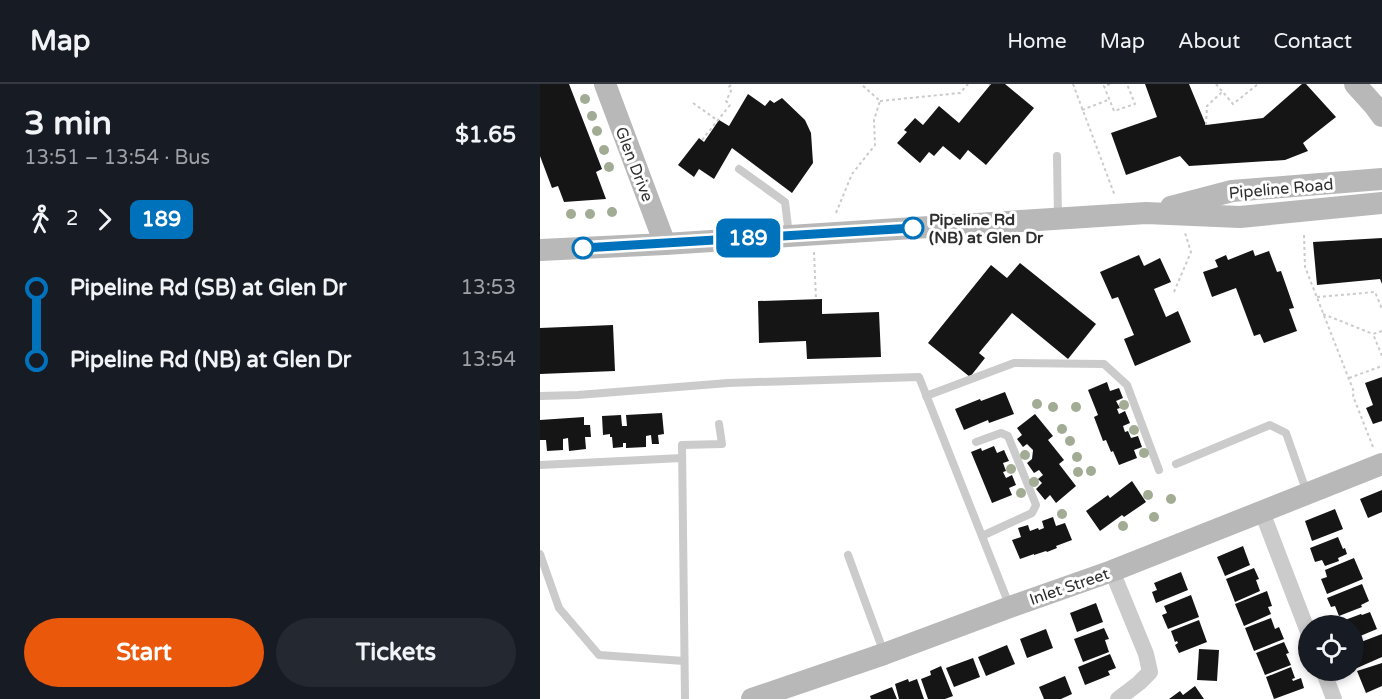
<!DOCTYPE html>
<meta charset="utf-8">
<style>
body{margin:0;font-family:"Varela Round",sans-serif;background:#242831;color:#f1f3f6;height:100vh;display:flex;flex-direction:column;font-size:22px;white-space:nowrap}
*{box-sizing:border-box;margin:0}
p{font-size:20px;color:#9ea1a6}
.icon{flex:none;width:33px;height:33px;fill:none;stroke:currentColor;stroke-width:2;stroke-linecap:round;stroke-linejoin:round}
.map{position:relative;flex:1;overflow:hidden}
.drawer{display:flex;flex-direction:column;background:#171b24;width:540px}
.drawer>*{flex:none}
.badge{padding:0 12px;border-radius:9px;font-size:21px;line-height:39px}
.controls{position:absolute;left:758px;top:531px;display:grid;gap:12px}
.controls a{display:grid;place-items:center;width:66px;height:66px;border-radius:50%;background:#171b24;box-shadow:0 3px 9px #0003;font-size:30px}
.map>.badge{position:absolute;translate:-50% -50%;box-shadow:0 0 0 3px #fff}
.legs{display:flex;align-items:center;gap:9px;height:66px;padding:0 24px;font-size:20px}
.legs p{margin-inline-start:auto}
.headline{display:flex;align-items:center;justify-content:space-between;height:102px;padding:0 24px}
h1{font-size:33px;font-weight:700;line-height:45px}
.action{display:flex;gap:12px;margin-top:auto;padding:12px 24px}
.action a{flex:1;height:69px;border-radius:36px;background:#ea580c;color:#fff;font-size:24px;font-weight:700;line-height:69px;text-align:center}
.action a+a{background:#242831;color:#f1f3f6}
ul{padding:0 24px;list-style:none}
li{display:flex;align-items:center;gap:21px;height:72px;font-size:22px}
li i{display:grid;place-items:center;width:9px;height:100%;margin:0 8px;background:currentColor}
li i::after{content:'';width:15px;height:15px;margin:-8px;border:4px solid;border-radius:50%;background:#171b24}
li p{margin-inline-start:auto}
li:first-child i{background:linear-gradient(#0000 50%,currentColor 0)}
li:last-child i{background:linear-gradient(currentColor 50%,#0000 0)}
header{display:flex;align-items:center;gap:36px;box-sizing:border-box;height:84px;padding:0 30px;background:#171b24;border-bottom:2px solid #363941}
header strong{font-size:28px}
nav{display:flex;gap:33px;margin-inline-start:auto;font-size:21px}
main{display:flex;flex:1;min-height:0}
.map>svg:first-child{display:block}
</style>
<header>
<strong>Map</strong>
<nav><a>Home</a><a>Map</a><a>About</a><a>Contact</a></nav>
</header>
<main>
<section class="drawer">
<div class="headline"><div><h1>3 min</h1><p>13:51 – 13:54 · Bus</p></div><b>$1.65</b></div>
<div class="legs"><svg class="icon" aria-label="walk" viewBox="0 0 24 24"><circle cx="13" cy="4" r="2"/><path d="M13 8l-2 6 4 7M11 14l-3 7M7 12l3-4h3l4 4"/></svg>2<svg class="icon" aria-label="forward" viewBox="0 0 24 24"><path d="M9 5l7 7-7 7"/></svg><b class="badge" style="background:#0072bc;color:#fff">189</b></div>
<ul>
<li><i style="color:#0072bc"></i><b>Pipeline Rd (SB) at Glen Dr</b><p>13:53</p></li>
<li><i style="color:#0072bc"></i><b>Pipeline Rd (NB) at Glen Dr</b><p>13:54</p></li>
</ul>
<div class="action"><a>Start</a><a>Tickets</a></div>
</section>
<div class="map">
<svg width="842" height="615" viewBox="0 0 842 615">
<rect width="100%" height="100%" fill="#fff"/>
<g fill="#151515">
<polygon points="0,0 29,0 62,85 56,88 66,115 24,118 18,102 12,104 0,72"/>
<polygon points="451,0 465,0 494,24 446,81 428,66 420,76 403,62 394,72 389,68 380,79 357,59 367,48 364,46 375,34 383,41 399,22 419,39"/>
<polygon points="605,0 649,0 666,41 723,34 762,0 766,0 796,33 763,59 768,67 745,76 649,82 640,72 586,91 571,49 617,33"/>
<polygon points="208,10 225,22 230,16 234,19 242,14 265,36 271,49 273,79 252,109 192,64 174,95 159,85 154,93 138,81 159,54 164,58 179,36 189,42"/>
<polygon points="842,154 842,200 840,195 777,201 773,158"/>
<polygon points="713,166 715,172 729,167 737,188 741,187 754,224 749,225 757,247 724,259 720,250 714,252 696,204 672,213 663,188 678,183 675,176 686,171 688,176"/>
<polygon points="599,171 604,182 620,174 631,198 614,205 626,233 638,227 651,258 595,282 584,255 594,251 578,213 572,215 560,188"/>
<polygon points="480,179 556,240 528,275 472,229 439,269 445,274 430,293 388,259 451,181 467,194"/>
<polygon points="282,215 282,230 339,228 341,273 267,275 266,257 219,259 218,217"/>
<polygon points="73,241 75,287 0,290 0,244"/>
<polygon points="842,293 842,337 833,340 826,324 833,321 825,299"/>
<polygon points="567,298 570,307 579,304 583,314 576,317 580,324 577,325 579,330 585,327 590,339 583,342 585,348 588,347 591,354 598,352 602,363 594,366 597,374 579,381 573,367 571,368 566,356 563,357 554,333 558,331 548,306"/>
<polygon points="465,308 474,330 449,339 448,336 424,346 415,325 440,315 441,317"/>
<polygon points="122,329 124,350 118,351 119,360 112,360 111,351 106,352 106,363 86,364 86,359 83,359 83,363 73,364 72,353 70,353 70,350 63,351 62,332 81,331 82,342 87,342 86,331"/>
<polygon points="495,330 513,352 508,356 524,376 519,380 536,402 516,419 510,411 505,416 496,405 502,399 498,395 503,391 499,386 494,389 487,379 492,375 493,366 487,360 483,363 477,355 482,351 477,344"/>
<polygon points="44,333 44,341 50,341 51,353 45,353 46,365 29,367 28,354 23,355 23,366 7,367 6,356 0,356 0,336"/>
<polygon points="454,362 457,369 464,366 469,377 463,379 466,387 463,388 466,394 472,391 476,401 469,404 472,411 452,419 431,368 441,364 442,367"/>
<polygon points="592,397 606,418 584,433 582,431 560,447 546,427 568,411 570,414"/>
<polygon points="842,406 842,428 828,434 820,415"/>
<polygon points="795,425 803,445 772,457 765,437"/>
<polygon points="513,433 516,442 525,439 532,456 516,462 517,464 507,468 506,467 494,471 494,470 480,475 472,456 481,453 478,444 488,441 490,447 498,444 499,446 504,444 502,437"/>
<polygon points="798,453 803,465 805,464 807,470 798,474 799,477 785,482 782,476 775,478 770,464"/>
<polygon points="703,462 710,481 685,492 677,473"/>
<polygon points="814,474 823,495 787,510 781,495 787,493 785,486"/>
<polygon points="714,484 719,495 716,496 720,507 695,518 686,495"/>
<polygon points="641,488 648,506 616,519 612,508 617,506 614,499"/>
<polygon points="822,500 829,517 821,521 822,523 799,532 795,522 791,523 787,514"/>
<polygon points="727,507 732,522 728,523 731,530 704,542 695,520"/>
<polygon points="651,511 659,533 628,545 622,531 627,529 624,522"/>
<polygon points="556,519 563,538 537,548 530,529"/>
<polygon points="830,528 837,545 813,555 813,542 807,542 805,536 821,530 822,531"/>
<polygon points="731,534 735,545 739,543 744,555 714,567 705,544"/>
<polygon points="659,536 667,558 639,569 635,561 638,559 637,557 635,558 631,547"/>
<polygon points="564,544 569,555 565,556 569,568 543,578 534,555"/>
<polygon points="506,545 513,564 487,574 480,555"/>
<polygon points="842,550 842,573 817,584 813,575 813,561"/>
<polygon points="744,558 749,569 746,570 751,581 725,591 716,569"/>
<polygon points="467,561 475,580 446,592 438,573"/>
<polygon points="659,565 679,566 677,597 657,596"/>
<polygon points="570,570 576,584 568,587 570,591 545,601 538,583"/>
<polygon points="433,574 440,593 414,603 406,584"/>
<polygon points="842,579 842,602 826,609 817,587"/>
<polygon points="401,582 413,612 405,615 388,615 381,595 391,591 390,587"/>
<polygon points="751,583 755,594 752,595 753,597 761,594 764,604 734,615 726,593"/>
<polygon points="525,592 532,610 521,615 504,615 499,603"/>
<polygon points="368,595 369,598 377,595 384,615 359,615 355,600"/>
<polygon points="655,602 664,615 629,615 640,607 643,611"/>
<polygon points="352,603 357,615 331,615 330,612"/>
</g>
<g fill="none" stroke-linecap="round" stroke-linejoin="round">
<g stroke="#cbcbcb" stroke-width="2" stroke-dasharray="3 3" stroke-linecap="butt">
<polyline points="449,0 450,1"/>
<polyline points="533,0 575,112"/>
<polyline points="570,0 564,2 574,27 595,20 587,0"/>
<polyline points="676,0 693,20 718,0"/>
<polyline points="340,17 420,9 428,0"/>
<polyline points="153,19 177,36"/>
<polyline points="542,26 568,16"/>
<polyline points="666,41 667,22 682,8"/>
<polyline points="162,56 190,21 186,17 191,7 189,3 192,0"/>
<polyline points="296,129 312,90 335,61 334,36 340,17 321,0"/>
<polyline points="764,151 765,183 814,308 813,312 833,363"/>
<polyline points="274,168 276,215"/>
<polyline points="634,208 651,168 645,149"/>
<polyline points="777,213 835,208 842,225"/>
<polyline points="783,230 833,250"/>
<polyline points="842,247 833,250 842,272"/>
<polyline points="809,294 842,282"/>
</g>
<g stroke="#cbcbcb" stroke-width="8">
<polyline points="517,72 518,134"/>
<polyline points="199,85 245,118 249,151"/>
<polyline points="0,312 38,311 188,299 379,293 470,523"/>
<polyline points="386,312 474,279 564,280 587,301 619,386"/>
<polyline points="436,358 461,349 468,352 496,421 492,429 442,452"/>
<polyline points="636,380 730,341 746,349 767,409"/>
<polyline points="0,381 142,374"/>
<polyline points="0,470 19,524 59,571 144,577"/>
<polyline points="308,471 344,569"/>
<polyline points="145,615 142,361 182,360 179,340"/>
</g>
<g stroke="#cbcbcb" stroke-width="16">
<polyline points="722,428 768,548"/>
<polyline points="572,487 606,570 610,588 599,599 578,615"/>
<polyline points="783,586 794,615"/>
</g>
<g stroke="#b8b8b8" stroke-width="22">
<polyline points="65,0 125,160"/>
<polyline points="815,0 834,21 842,32"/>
<polyline points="631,123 692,107 842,95"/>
<polyline points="0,166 125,160 606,129 700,133 842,119"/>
<polyline points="212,615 344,570 470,523 572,487 842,380"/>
</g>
</g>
<g fill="#a2ac95">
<circle cx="45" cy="15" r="5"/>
<circle cx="52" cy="32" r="5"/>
<circle cx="57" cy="47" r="5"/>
<circle cx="64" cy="66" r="5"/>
<circle cx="69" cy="83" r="5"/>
<circle cx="72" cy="128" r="5"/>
<circle cx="31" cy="130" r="5"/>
<circle cx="50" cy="130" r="5"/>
<circle cx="497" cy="320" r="5"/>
<circle cx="584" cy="321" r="5"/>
<circle cx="513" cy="323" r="5"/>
<circle cx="536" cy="323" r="5"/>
<circle cx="522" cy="345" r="5"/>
<circle cx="594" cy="346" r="5"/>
<circle cx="530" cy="357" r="5"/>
<circle cx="604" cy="369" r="5"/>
<circle cx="485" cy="371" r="5"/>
<circle cx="537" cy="373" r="5"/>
<circle cx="471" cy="385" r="5"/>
<circle cx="551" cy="387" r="5"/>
<circle cx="538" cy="388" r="5"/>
<circle cx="494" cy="398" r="5"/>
<circle cx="481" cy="409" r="5"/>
<circle cx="608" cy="411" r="5"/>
<circle cx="631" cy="415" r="5"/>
<circle cx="522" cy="430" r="5"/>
<circle cx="614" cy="433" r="5"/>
<circle cx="583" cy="442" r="5"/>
</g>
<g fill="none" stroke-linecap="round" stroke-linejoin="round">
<defs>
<polyline id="line-1" points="43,164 373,144"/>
</defs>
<use href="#line-1" stroke="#fff" stroke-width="14"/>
<use href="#line-1" stroke="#0072bc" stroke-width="9"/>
</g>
<g fill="#fff" stroke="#0072bc" stroke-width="3">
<circle cx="373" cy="144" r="10"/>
<circle cx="43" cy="164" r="10"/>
</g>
<g text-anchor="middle" stroke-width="6" stroke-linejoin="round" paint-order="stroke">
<g font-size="16" fill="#2e2e2e" stroke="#fff">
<text transform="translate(95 80) rotate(69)" y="6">Glen Drive</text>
<text transform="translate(741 104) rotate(-5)" y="6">Pipeline Road</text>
<text transform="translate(529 502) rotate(-19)" y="6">Inlet Street</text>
</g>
<g font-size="16" font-weight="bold" fill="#2e2e2e" stroke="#fff" text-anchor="start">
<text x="389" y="141">Pipeline Rd<tspan x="389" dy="18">(NB) at Glen Dr</tspan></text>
</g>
</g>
</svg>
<div class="controls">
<a><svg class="icon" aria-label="locate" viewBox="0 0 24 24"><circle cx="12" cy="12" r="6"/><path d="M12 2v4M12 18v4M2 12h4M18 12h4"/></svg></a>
</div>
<b class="badge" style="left:208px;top:154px;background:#0072bc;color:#fff">189</b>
</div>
</main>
